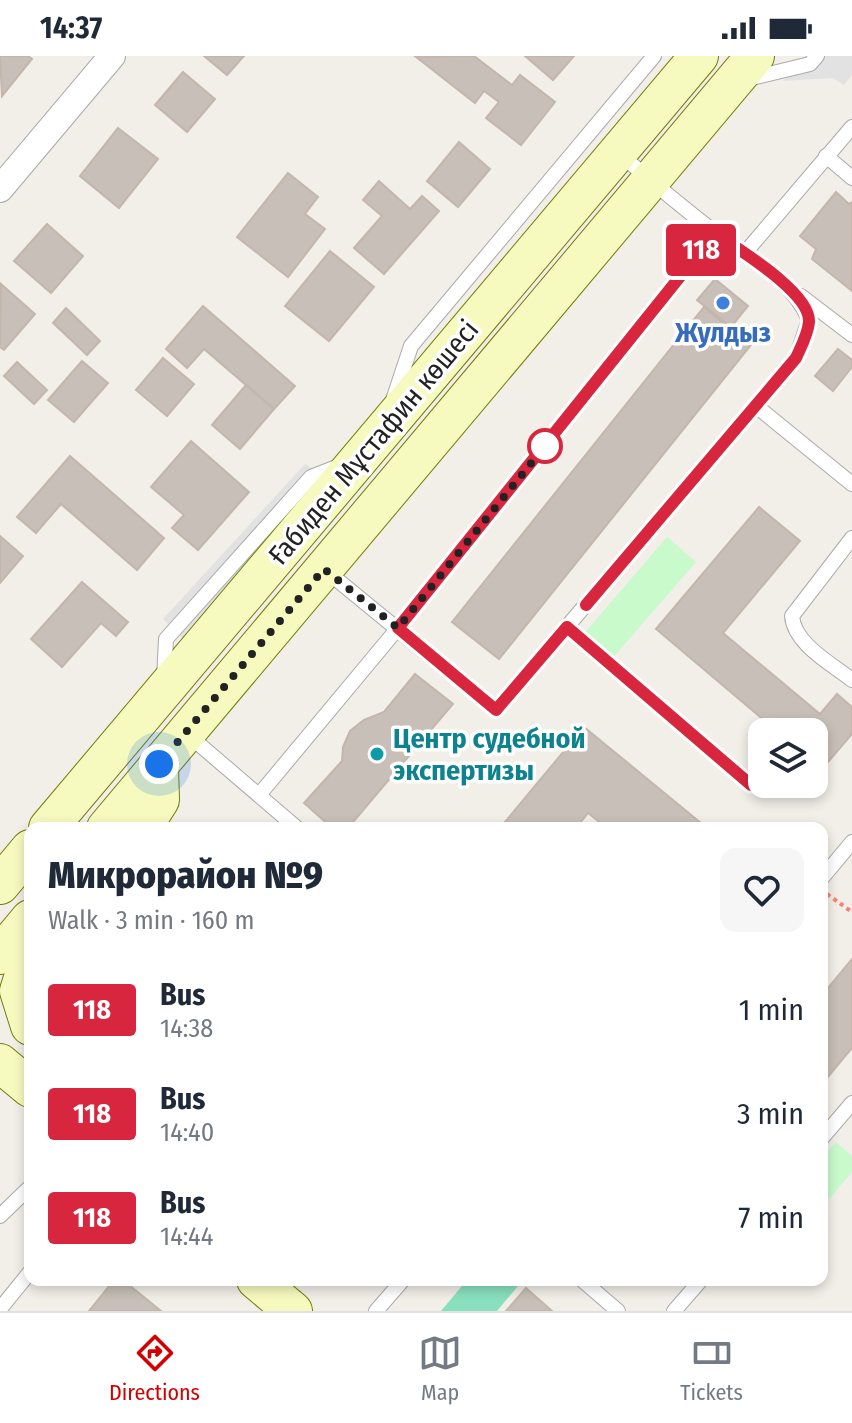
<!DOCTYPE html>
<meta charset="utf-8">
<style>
body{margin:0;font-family:"Fira Sans Condensed",sans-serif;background:#f6f6f7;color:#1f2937;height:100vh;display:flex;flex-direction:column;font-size:30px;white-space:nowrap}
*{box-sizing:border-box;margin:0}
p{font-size:26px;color:#747a83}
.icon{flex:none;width:44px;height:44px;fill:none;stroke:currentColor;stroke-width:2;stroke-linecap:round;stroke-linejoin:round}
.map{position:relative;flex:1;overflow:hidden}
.panel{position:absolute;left:24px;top:766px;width:804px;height:464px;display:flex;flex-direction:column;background:#fff;border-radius:16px;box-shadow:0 4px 12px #0003}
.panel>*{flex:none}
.badge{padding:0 16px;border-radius:6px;font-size:28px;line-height:52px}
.tools{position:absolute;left:748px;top:662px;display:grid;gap:16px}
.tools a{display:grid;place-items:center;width:80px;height:80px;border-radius:16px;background:#fff;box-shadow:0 4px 12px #0003;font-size:40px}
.you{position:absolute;width:40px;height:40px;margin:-20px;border:6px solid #fff;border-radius:50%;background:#1a73e8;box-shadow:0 0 0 12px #1a73e833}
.map>.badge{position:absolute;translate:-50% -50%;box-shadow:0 0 0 4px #fff}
.round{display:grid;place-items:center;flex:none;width:84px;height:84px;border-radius:16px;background:#f6f6f7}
.overview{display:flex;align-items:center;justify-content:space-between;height:136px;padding:0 24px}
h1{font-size:38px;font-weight:800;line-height:60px}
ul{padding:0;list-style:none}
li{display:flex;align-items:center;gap:24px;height:104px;padding:0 24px}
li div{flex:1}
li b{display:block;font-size:30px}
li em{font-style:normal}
li .badge{min-width:88px;font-weight:700;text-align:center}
.status{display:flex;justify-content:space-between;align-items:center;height:56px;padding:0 40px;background:#fff;direction:ltr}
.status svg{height:22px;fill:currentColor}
.tab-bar{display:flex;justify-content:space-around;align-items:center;height:112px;border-top:2px solid #e0e1e3;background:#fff;font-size:22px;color:#747a83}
.tab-bar a{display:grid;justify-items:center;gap:4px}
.tab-bar .selected{color:#d40000}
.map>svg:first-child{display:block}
</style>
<div class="status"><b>14:37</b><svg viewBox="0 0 49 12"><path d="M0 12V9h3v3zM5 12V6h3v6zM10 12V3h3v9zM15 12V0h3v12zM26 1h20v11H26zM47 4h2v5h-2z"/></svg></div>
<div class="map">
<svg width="852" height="1255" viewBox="0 0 852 1255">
<rect width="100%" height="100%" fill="#f2efe9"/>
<g fill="#c8facc">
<polygon points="667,481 696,506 610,605 582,580"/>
<polygon points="836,1086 852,1100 852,1116 822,1151 822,1102"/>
</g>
<polygon fill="#88e0be" points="467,1224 523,1224 497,1255 441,1255"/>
<g fill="#e2e2e2">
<polygon points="805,0 852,0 852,19 844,29 833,22 783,25"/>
<polygon points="305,408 330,425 188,588 163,563"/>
</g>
<g fill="#c7bfb8" stroke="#c4b6ab" stroke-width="2">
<polygon points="0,0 28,0 32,3 2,40"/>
<polygon points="204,0 244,0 227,19"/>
<polygon points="474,0 512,29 520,19 555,46 521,89 486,62 499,46 484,35 475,47 416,1"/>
<polygon points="525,0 574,0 553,24"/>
<polygon points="183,16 215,43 187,76 155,49"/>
<polygon points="118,72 158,103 119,152 80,120"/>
<polygon points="459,86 490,113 458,151 427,125"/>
<polygon points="288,117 318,141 305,158 325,173 288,221 237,181"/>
<polygon points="379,125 410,153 422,140 439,155 384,218 354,192 382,160 363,144"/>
<polygon points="836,136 849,148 852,146 852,235 812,203 816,193 800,180"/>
<polygon points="47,168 83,200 51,237 14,205"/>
<polygon points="330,195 374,231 329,285 285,250"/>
<polygon points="715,223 748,250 731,271 697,244"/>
<polygon points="1,228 35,258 4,294 0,291"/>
<polygon points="203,250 295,330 274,353 204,293 187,312 166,293"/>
<polygon points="704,251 751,289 499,603 452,566"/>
<polygon points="66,252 100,285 87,299 53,267"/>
<polygon points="838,293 852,304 852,311 833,335 815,320"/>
<polygon points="163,302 194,328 167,360 136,334"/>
<polygon points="82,305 108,327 74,366 48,344"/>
<polygon points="17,306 47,334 34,348 4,320"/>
<polygon points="246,329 274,353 240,393 212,369"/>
<polygon points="191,385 249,436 198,494 172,472 184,459 151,431"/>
<polygon points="70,400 164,482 137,514 61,448 36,477 17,461"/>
<polygon points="759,451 800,485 723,577 820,658 837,638 852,651 852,678 822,713 814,707 814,676 778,676 656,573"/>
<polygon points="0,480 23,500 0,527"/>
<polygon points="82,526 128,566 116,580 101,567 62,611 31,583"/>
<polygon points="415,618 453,648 348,772 332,772 304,747 342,705 343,691 350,675 364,664 384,656"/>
<polygon points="584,671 707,772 607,772 588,757 576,772 500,772"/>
<polygon points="852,903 852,992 822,1028 822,939"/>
<polygon points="114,1224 123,1224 161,1255 89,1255"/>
<polygon points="526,1232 552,1255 506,1255"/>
</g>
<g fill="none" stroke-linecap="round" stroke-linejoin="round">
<defs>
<g id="lane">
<polyline points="748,23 810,8 817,0"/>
<polyline points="826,100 852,122"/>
<polyline points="744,198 852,71"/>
<polyline points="801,240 852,279"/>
<polyline points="393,344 411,290 654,0"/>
<polyline points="756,350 852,428"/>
<path d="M852,482L792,560C794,588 832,608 852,624"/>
<path d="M324,513L496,654L796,302L809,264C793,224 749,202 716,177C683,152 651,125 620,98"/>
<polyline points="567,571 751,729"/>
<polyline points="164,623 166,583 311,421 339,410"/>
<polyline points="186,677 297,772"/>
<polyline points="259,739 398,572 715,177"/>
<polyline points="822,822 852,786"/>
<polyline points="822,1082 852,1047"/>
<polyline points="0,1160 30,1131"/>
<polyline points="582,1224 618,1255"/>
<polyline points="0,1253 30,1216"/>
<polyline points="376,1255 403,1224"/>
<polyline points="674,1255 701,1224"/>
</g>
<polyline id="street" points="0,133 112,0"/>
<g id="secondary">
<polyline points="48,772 699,0"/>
<polyline points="106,772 755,0"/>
<polyline points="142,772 160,744 159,712"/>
<polyline points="0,829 30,793"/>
<polyline points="0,899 30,863"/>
<polyline points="30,899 19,935 30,970"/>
<polyline points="0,1007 30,1032"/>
<polyline points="256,1224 293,1255"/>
</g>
</defs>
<use href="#lane" stroke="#a9a9a9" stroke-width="16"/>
<use href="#street" stroke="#a9a9a9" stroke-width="28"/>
<use href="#secondary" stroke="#707d05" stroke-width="40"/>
<polyline stroke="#fa8072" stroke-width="4" stroke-dasharray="4 4" stroke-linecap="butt" points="827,838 852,856"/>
<use href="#lane" stroke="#fff" stroke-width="14"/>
<use href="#street" stroke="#fff" stroke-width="26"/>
<use href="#secondary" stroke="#f7fabf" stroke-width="38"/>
</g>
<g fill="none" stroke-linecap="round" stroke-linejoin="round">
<defs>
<path id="line" d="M586,549L796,302C801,291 808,278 809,266C811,237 738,193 715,177L398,572L496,654L567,571L751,729"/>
</defs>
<use href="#line" stroke="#fff" stroke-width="18"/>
<use href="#line" stroke="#d7263d" stroke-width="12"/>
<polyline stroke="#222" stroke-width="8" stroke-dasharray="0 14.4" points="159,708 324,513 398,572 545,390"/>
</g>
<circle fill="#3f7fe0" stroke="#fff" stroke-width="3" cx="723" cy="247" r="8"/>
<circle fill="#fff" stroke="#d7263d" stroke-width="4" cx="545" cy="390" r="16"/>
<circle fill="#0f9aa8" stroke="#fff" stroke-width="3" cx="377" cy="698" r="8"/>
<g text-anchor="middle" stroke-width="7" stroke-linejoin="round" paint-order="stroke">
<g font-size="28" font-weight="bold" fill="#366cbe" stroke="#fff">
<text x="723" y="286">Жулдыз</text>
</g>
<g font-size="28" fill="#222" stroke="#fff">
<text transform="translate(373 386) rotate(-50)" y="10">Ғабиден Мұстафин көшесі</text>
</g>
<g font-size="28" font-weight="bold" fill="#0d838f" stroke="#fff" text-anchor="start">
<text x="393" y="692">Центр судебной<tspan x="393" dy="32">экспертизы</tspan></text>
</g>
</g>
</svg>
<div class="tools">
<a><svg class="icon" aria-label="layers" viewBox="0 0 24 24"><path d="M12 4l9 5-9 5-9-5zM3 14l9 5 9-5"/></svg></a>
</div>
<div class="you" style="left:159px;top:708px"></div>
<b class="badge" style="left:701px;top:194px;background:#d7263d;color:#fff">118</b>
<section class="panel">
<div class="overview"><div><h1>Микрорайон №9</h1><p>Walk · 3 min · 160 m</p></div><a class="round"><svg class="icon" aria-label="heart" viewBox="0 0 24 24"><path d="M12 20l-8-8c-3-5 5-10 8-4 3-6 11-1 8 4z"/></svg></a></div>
<ul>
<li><span class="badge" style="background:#d7263d;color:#fff">118</span><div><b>Bus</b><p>14:38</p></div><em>1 min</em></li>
<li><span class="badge" style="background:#d7263d;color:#fff">118</span><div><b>Bus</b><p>14:40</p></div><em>3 min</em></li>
<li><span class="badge" style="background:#d7263d;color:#fff">118</span><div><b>Bus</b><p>14:44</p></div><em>7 min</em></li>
</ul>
</section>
</div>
<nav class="tab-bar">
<a class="selected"><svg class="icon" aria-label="directions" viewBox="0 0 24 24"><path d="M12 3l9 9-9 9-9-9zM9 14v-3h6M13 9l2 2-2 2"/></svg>Directions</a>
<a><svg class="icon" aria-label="map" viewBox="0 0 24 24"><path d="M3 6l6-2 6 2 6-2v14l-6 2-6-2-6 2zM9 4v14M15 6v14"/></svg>Map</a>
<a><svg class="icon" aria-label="tickets" viewBox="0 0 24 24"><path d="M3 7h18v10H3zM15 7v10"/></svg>Tickets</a>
</nav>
